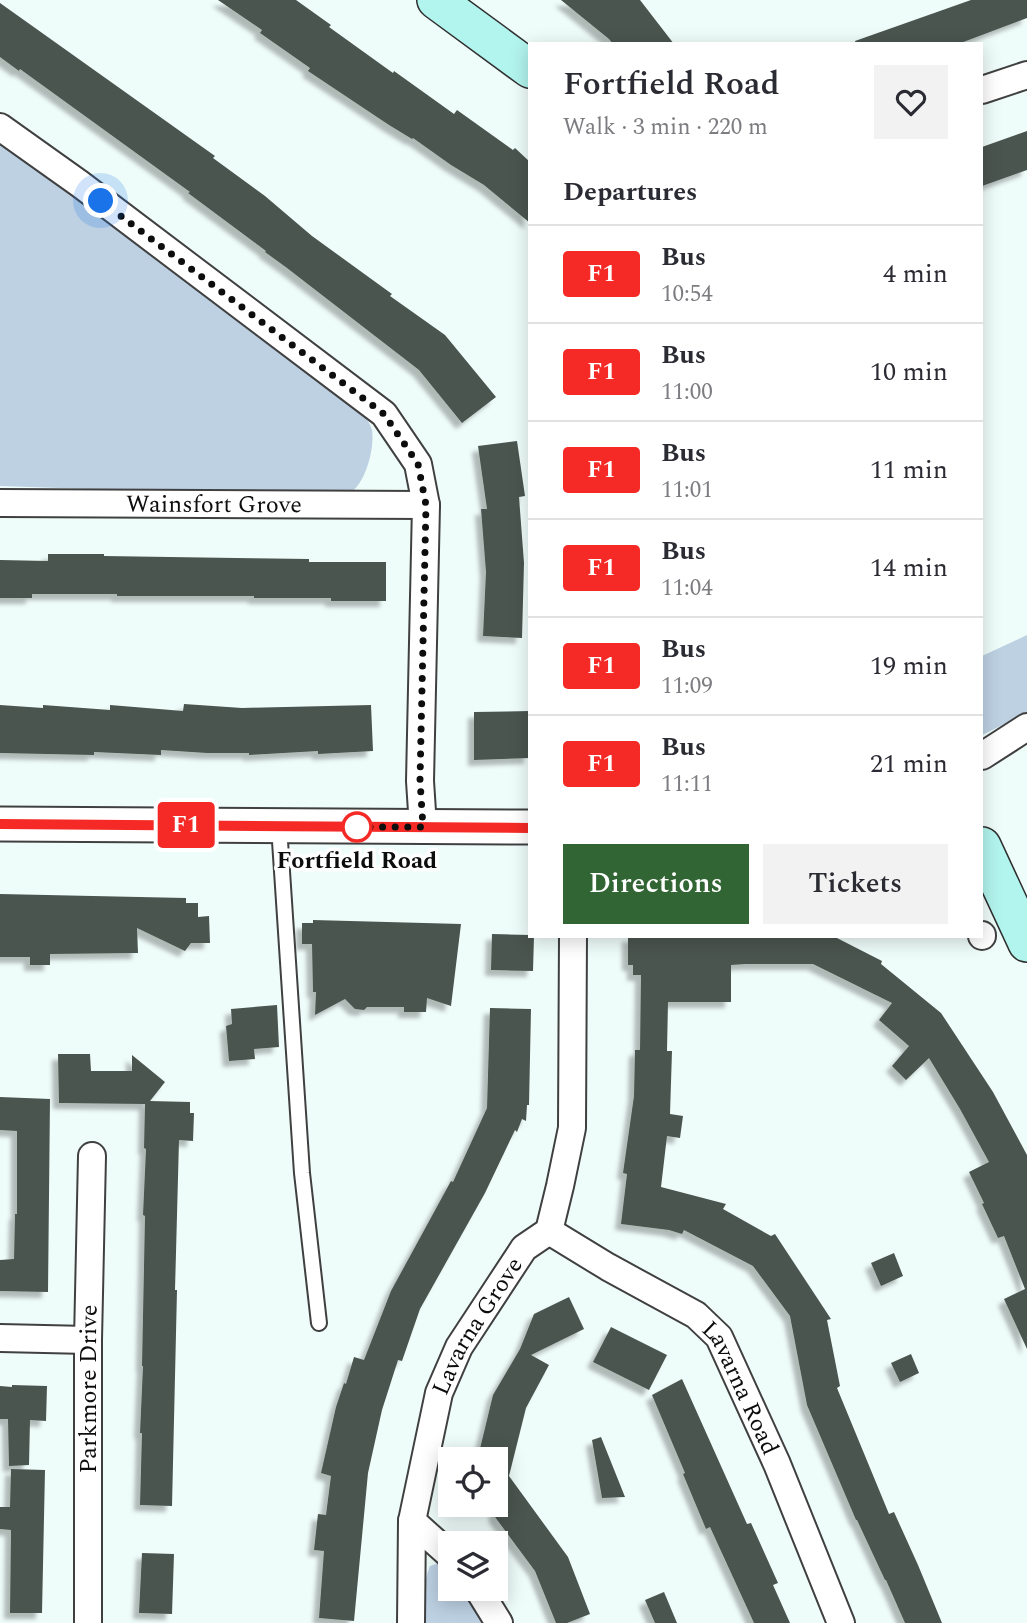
<!DOCTYPE html>
<meta charset="utf-8">
<style>
body{margin:0;font-family:Spectral,serif;background:#f2f2f3;color:#2b2b33;height:100vh;display:flex;flex-direction:column;font-size:26px;white-space:nowrap}
*{box-sizing:border-box;margin:0}
p{font-size:23px;color:#7c7c81}
.icon{flex:none;width:38px;height:38px;fill:none;stroke:currentColor;stroke-width:2;stroke-linecap:round;stroke-linejoin:round}
.map{position:relative;flex:1;overflow:hidden}
.details{position:absolute;left:528px;top:42px;width:455px;height:896px;display:flex;flex-direction:column;background:#fff;border-radius:0px;box-shadow:0 4px 18px #0003}
.details>*{flex:none}
.badge{padding:0 14px;border-radius:5px;font-size:24px;line-height:46px}
.tools{position:absolute;left:438px;top:1447px;display:grid;gap:14px}
.tools a{display:grid;place-items:center;width:70px;height:70px;border-radius:0px;background:#fff;box-shadow:0 4px 18px #0003;font-size:35px}
.you{position:absolute;width:35px;height:35px;margin:-18px;border:5px solid #fff;border-radius:50%;background:#1a73e8;box-shadow:0 0 0 10px #1a73e833}
.map>.badge{position:absolute;translate:-50% -50%;box-shadow:0 0 0 4px #fff}
h2{padding:0 35px;font-size:26px;line-height:63px}
.round{display:grid;place-items:center;flex:none;width:74px;height:74px;border-radius:0px;background:#f2f2f3}
.summary{display:flex;align-items:center;justify-content:space-between;height:119px;padding:0 35px}
h1{font-size:33px;font-weight:600;line-height:52px}
.button{display:flex;gap:14px;margin-top:auto;padding:14px 35px}
.button a{flex:1;height:80px;border-radius:0px;background:#326534;color:#fff;font-size:28px;font-weight:600;line-height:80px;text-align:center}
.button a+a{background:#f2f2f3;color:#2b2b33}
ul{padding:0;list-style:none}
li{display:flex;align-items:center;gap:21px;height:98px;padding:0 35px;border-top:2px solid #e1e1e2}
li div{flex:1}
li b{display:block;font-size:26px}
li em{font-style:normal}
li .badge{min-width:77px;font-weight:700;text-align:center}
.map>svg:first-child{display:block}
</style>
<div class="map">
<svg width="1027" height="1623" viewBox="0 0 1027 1623">
<defs>
<filter id="shadow"><feDropShadow dx="-6" dy="6" stdDeviation="2" flood-color="#0004"/></filter>
</defs>
<rect width="100%" height="100%" fill="#effdfa"/>
<g fill="#bdd1e3">
<path d="M0,142L352,404C360,411 369,419 372,430C375,448 365,488 346,495C342,496 335,496 330,497L0,486Z"/>
<polygon points="1027,635 1027,713 982,735 982,656"/>
<path d="M439,1563L450,1571V1589H465L486,1623H425C425,1605 422,1583 430,1566Z"/>
</g>
<g fill="#4b544f" filter="url(#shadow)">
<polygon points="218,0 296,0 331,25 329,27 393,73 394,71 454,114 457,110 513,150 515,148 530,162 530,223 484,185 451,165 413,138 412,139 389,125 308,71 310,68 260,33 262,30"/>
<polygon points="561,0 640,0 674,44 613,44 609,39"/>
<polygon points="971,0 1027,0 1027,18 958,44 856,44 855,41"/>
<polygon points="0,3 215,156 213,158 265,196 312,236 392,294 390,296 445,335 496,397 462,423 419,370 287,268 265,252 266,251 188,193 190,192 20,69 19,71 0,57"/>
<polygon points="1027,131 1027,170 982,186 982,147"/>
<polygon points="517,441 525,496 519,497 524,563 522,638 483,636 486,572 481,509 487,509 478,446"/>
<polygon points="48,554 104,554 104,556 309,559 309,562 386,562 386,601 331,601 331,598 254,598 254,596 117,596 117,594 32,594 32,598 0,598 0,560 48,561"/>
<polygon points="184,704 242,708 371,705 373,751 318,754 318,751 249,755 249,753 207,753 161,750 161,755 94,752 94,755 0,753 0,705 43,708 43,705 110,710 110,705 183,711"/>
<polygon points="530,711 530,758 474,760 474,712"/>
<polygon points="0,894 186,898 186,903 198,903 198,917 209,916 210,943 191,943 185,951 137,928 138,953 50,954 50,965 30,965 30,957 0,957"/>
<polygon points="313,920 461,924 451,1006 427,998 426,1012 404,1012 404,1007 367,1007 364,1010 355,1009 345,999 315,1015 316,992 313,992 312,944 302,944 302,923 313,923"/>
<polygon points="492,934 530,935 530,936 534,936 533,971 491,970"/>
<polygon points="628,936 833,936 882,961 881,964 941,1013 993,1092 1027,1155 1027,1349 1004,1299 1025,1289 1004,1236 998,1238 982,1204 984,1203 969,1172 989,1162 960,1109 929,1058 906,1080 892,1066 909,1046 879,1020 892,1003 813,964 746,964 731,965 731,1002 668,1002 667,1051 672,1051 670,1114 683,1116 680,1138 667,1136 661,1187 726,1204 723,1209 771,1236 775,1234 831,1319 827,1320 840,1386 837,1388 889,1514 894,1512 918,1565 942,1623 905,1623 886,1580 885,1580 857,1520 856,1520 807,1405 790,1316 753,1266 684,1230 682,1234 669,1230 621,1224 627,1174 623,1173 634,1096 635,1050 640,1050 641,975 633,975 633,965 628,965"/>
<polygon points="277,1005 279,1047 254,1049 255,1059 229,1061 226,1026 232,1024 231,1009"/>
<polygon points="490,1008 531,1009 529,1105 527,1105 526,1121 522,1119 517,1132 515,1130 485,1193 420,1309 402,1361 398,1360 382,1410 368,1473 354,1621 319,1618 324,1551 314,1550 318,1514 326,1515 331,1476 321,1473 336,1407 344,1383 346,1384 354,1357 364,1360 391,1291 451,1181 453,1182 487,1108"/>
<polygon points="58,1054 90,1054 91,1071 132,1071 132,1055 165,1082 150,1101 190,1102 190,1113 194,1113 193,1141 179,1140 175,1290 177,1290 172,1506 140,1505 142,1433 140,1433 143,1366 142,1366 145,1216 143,1215 146,1149 144,1148 145,1104 59,1103"/>
<polygon points="0,1097 50,1099 48,1292 0,1291 0,1260 14,1259 15,1214 17,1214 17,1131 0,1130"/>
<polygon points="894,1253 903,1276 881,1286 871,1263"/>
<polygon points="569,1297 584,1329 531,1355 549,1365 526,1408 509,1476 568,1557 590,1614 567,1623 556,1623 535,1571 495,1517 495,1460 478,1457 493,1395 520,1349 534,1314"/>
<polygon points="611,1327 667,1355 649,1390 593,1362"/>
<polygon points="911,1354 919,1373 900,1382 891,1363"/>
<polygon points="682,1379 747,1524 751,1523 778,1583 773,1585 790,1623 754,1623 710,1527 706,1529 683,1474 685,1473 652,1395"/>
<polygon points="12,1385 47,1386 46,1421 30,1420 29,1465 9,1466 8,1419 0,1419 0,1386 12,1387"/>
<polygon points="601,1437 625,1497 602,1498 592,1440"/>
<polygon points="11,1469 45,1470 42,1613 10,1613 11,1530 0,1529 0,1507 10,1507"/>
<polygon points="142,1553 174,1554 172,1614 139,1613"/>
<polygon points="664,1592 677,1623 655,1623 645,1600"/>
</g>
<g fill="none" stroke-linecap="round" stroke-linejoin="round">
<defs>
<polyline id="service" points="279,826 302,1173 319,1323"/>
<g id="minor">
<polyline points="982,90 1027,75"/>
<polyline points="0,127 80,184 384,414 418,464 426,505 420,781 423,827"/>
<path id="s1" d="M0,503L426,505"/>
<polyline points="982,756 1027,727"/>
<polyline points="982,935 982,936"/>
<path id="s2" d="M549,1231L608,1267L696,1315L719,1337L777,1464L841,1623"/>
<polyline points="0,1338 88,1340"/>
<polyline points="412,1521 450,1555"/>
<polyline points="478,1589 499,1623"/>
<path id="s3" d="M88,1623V1340L92,1156"/>
<path id="s4" d="M411,1623L412,1521L439,1393L459,1347L524,1248L549,1231L560,1186L572,1128L573,936"/>
</g>
<polyline id="tertiary" points="0,824 530,827"/>
<g id="secondary">
<polyline points="436,0 530,69"/>
<polyline points="982,846 1027,943"/>
</g>
</defs>
<use href="#service" stroke="#404040" stroke-width="18"/>
<use href="#minor" stroke="#404040" stroke-width="30"/>
<use href="#tertiary" stroke="#404040" stroke-width="37"/>
<use href="#secondary" stroke="#2f2f2f" stroke-width="40"/>
<use href="#service" stroke="#fff" stroke-width="14"/>
<use href="#minor" stroke="#fff" stroke-width="26"/>
<use href="#tertiary" stroke="#fff" stroke-width="33"/>
<use href="#secondary" stroke="#b2f5ee" stroke-width="37"/>
</g>
<g fill="none" stroke-linecap="round" stroke-linejoin="round">
<defs>
<polyline id="line" points="0,824 530,828"/>
</defs>
<use href="#line" stroke="#fff" stroke-width="16"/>
<use href="#line" stroke="#f52a26" stroke-width="10"/>
<polyline stroke="#0d0d0d" stroke-width="7" stroke-dasharray="0 12.6" points="101,201 384,414 418,464 426,505 420,780 423,827 357,827"/>
</g>
<circle fill="#fff" stroke="#f52a26" stroke-width="3.5" cx="357" cy="827" r="14"/>
<g text-anchor="middle" stroke-width="7" stroke-linejoin="round" paint-order="stroke">
<g font-size="24" fill="#0d0d0d" stroke="#fff">
<text dy="8" stroke="none"><textPath href="#s1" startOffset="214">Wainsfort Grove</textPath></text>
<text dy="8" stroke="none"><textPath href="#s4" startOffset="310">Lavarna Grove</textPath></text>
<text dy="8" stroke="none"><textPath href="#s3" startOffset="234">Parkmore Drive</textPath></text>
<text dy="8" stroke="none"><textPath href="#s2" startOffset="256">Lavarna Road</textPath></text>
</g>
<g font-size="24" font-weight="bold" fill="#0d0d0d" stroke="#fff">
<text x="357" y="868">Fortfield Road</text>
</g>
</g>
</svg>
<div class="tools">
<a><svg class="icon" aria-label="locate" viewBox="0 0 24 24"><circle cx="12" cy="12" r="6"/><path d="M12 2v4M12 18v4M2 12h4M18 12h4"/></svg></a>
<a><svg class="icon" aria-label="layers" viewBox="0 0 24 24"><path d="M12 4l9 5-9 5-9-5zM3 14l9 5 9-5"/></svg></a>
</div>
<div class="you" style="left:101px;top:201px"></div>
<b class="badge" style="left:186px;top:825px;background:#f52a26;color:#fff">F1</b>
<section class="details">
<div class="summary"><div><h1>Fortfield Road</h1><p>Walk · 3 min · 220 m</p></div><a class="round"><svg class="icon" aria-label="heart" viewBox="0 0 24 24"><path d="M12 20l-8-8c-3-5 5-10 8-4 3-6 11-1 8 4z"/></svg></a></div>
<h2>Departures</h2>
<ul>
<li><span class="badge" style="background:#f52a26;color:#fff">F1</span><div><b>Bus</b><p>10:54</p></div><em>4 min</em></li>
<li><span class="badge" style="background:#f52a26;color:#fff">F1</span><div><b>Bus</b><p>11:00</p></div><em>10 min</em></li>
<li><span class="badge" style="background:#f52a26;color:#fff">F1</span><div><b>Bus</b><p>11:01</p></div><em>11 min</em></li>
<li><span class="badge" style="background:#f52a26;color:#fff">F1</span><div><b>Bus</b><p>11:04</p></div><em>14 min</em></li>
<li><span class="badge" style="background:#f52a26;color:#fff">F1</span><div><b>Bus</b><p>11:09</p></div><em>19 min</em></li>
<li><span class="badge" style="background:#f52a26;color:#fff">F1</span><div><b>Bus</b><p>11:11</p></div><em>21 min</em></li>
</ul>
<div class="button"><a>Directions</a><a>Tickets</a></div>
</section>
</div>
